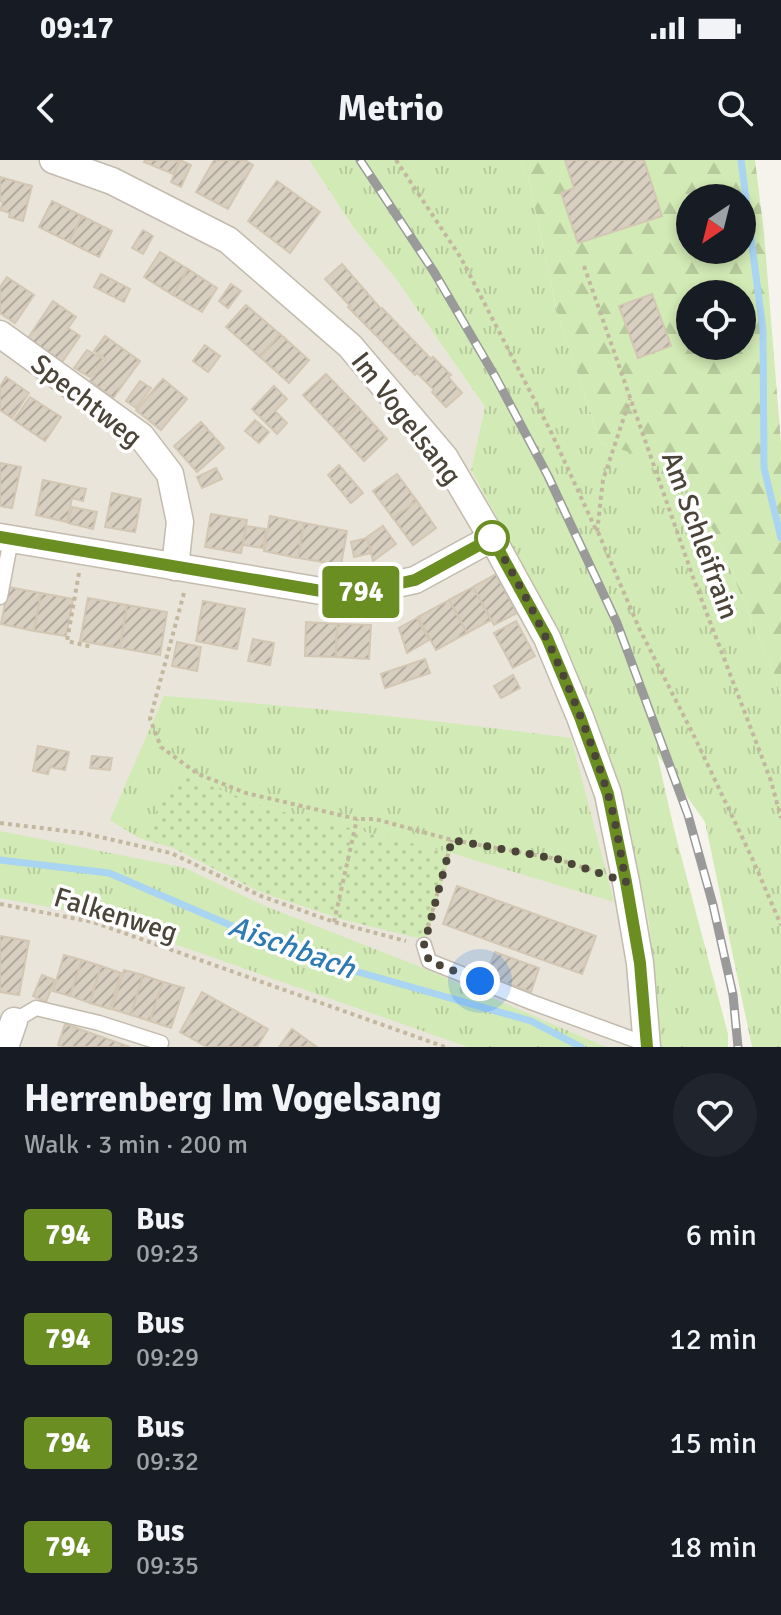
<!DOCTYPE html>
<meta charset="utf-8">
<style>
body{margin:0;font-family:Signika,sans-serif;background:#20242c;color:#f1f3f6;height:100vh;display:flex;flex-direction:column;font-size:30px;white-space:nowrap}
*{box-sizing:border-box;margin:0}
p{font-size:26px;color:#9ea1a6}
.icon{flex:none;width:44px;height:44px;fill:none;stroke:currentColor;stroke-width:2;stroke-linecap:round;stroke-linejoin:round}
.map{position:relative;height:887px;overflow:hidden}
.details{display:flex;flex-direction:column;background:#171b24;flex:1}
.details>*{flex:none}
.badge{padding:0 16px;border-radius:6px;font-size:28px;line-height:52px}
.needle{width:52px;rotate:215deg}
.buttons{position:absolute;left:676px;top:24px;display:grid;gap:16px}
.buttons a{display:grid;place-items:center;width:80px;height:80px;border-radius:50%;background:#171b24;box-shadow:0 4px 12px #0003;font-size:40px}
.you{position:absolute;width:40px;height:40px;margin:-20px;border:6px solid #fff;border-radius:50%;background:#1a73e8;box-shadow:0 0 0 12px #1a73e833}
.map>.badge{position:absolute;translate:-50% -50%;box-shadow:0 0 0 4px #fff}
.round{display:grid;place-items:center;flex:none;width:84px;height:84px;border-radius:42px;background:#20242c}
.head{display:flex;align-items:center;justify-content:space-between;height:136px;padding:0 24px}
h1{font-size:38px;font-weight:700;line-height:60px}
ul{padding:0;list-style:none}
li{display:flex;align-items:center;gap:24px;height:104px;padding:0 24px}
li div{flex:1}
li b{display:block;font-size:30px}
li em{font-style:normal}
li .badge{min-width:88px;font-weight:700;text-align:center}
.status{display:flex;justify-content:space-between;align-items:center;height:56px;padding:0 40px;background:#171b24;direction:ltr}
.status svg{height:22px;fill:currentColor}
header{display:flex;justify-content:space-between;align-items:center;height:104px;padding:0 24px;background:#171b24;font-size:36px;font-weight:700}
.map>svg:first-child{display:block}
</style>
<div class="status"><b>09:17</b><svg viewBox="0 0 49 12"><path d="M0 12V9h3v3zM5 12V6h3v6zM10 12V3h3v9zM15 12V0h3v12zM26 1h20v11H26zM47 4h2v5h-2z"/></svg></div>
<header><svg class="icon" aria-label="back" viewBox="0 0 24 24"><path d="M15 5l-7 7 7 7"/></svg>Metrio<svg class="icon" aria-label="search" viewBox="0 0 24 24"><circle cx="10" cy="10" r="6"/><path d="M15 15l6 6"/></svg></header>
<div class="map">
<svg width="781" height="887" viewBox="0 0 781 887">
<defs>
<pattern id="grass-tufts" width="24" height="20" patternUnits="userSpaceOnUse" patternTransform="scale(2)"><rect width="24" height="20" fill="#d2eab5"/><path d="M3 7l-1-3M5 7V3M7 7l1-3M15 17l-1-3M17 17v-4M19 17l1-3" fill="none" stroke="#b6ca9c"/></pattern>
<pattern id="forest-firs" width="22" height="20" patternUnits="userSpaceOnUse" patternTransform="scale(2)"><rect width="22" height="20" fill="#d2eab5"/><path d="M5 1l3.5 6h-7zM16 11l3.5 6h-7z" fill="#b6ca9c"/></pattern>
<pattern id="park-dots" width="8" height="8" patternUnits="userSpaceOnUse" patternTransform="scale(2)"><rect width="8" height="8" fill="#d2eab5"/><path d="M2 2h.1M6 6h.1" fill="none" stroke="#b6ca9c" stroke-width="1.8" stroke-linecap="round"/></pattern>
<pattern id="building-hatch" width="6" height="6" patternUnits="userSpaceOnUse" patternTransform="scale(2)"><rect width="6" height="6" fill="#d8cfc1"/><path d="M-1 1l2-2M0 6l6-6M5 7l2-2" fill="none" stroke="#b1aa9e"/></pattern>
</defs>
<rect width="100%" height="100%" fill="#f6f3ec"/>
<polygon fill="#eae5da" points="0,0 309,0 353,67 396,119 485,247 471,310 553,461 605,590 626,663 649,763 659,887 0,887"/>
<g fill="url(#grass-tufts)">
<polygon points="309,0 519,0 529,20 558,156 601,283 671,305 715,373 773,511 781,537 781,887 752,887 705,662 657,594 674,669 728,874 728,887 659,887 649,763 626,663 605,590 553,461 471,310 485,247 396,119 353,67"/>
<path d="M164,536C300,546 436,560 571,578L614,742L451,693L264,647L182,615L139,678L110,660Z"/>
<polygon points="0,671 185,708 265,746 418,806 606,887 468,887 126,767 76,752 0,738"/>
</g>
<path fill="url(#forest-firs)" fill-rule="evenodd" d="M519,0H755L764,73L781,283V537L773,511L715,373L671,306L601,283L558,156L529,20ZM690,38H742V90H690ZM690,134H742V186H690Z"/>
<polygon fill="url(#park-dots)" points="181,614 264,647 451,693 426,780 344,760 260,732 173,688 139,678"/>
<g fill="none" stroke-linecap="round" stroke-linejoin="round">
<g stroke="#a9d4f2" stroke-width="7">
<polyline points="741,0 763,170 764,308 781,378"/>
<polyline points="0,700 109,713 302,796 531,861 581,887"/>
</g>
</g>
<g fill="url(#building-hatch)" stroke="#d3c7b4" stroke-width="2">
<polygon points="145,0 179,0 173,14 144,2"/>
<polygon points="180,0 191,5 181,27 171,22"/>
<polygon points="214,0 245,0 253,5 228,49 196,32"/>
<polygon points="565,0 644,0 662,56 578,83 561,33 574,28"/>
<polygon points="0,17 32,26 23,61 9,57 10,53 0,50 3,42 0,41"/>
<polygon points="277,21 320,52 290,93 248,61"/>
<polygon points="52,41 82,56 69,82 39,67"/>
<polygon points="82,56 112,71 99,97 69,82"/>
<polygon points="143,70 153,76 143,94 132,88"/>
<polygon points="160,92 188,109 173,135 144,117"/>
<polygon points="342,104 381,149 382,148 431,199 433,197 451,215 448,217 462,233 446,247 432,232 434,230 417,213 415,215 348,147 350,146 325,119"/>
<polygon points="188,109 217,128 202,152 173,135"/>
<polygon points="101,114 130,129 124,142 94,127"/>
<polygon points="7,117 34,135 15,163 0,153 0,127"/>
<polygon points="231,124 241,131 228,148 219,141"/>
<polygon points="652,134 671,186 638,198 619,146"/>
<polygon points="53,141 76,157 68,168 80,176 62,202 28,178"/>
<polygon points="246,145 280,174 260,197 226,167"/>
<polygon points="280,174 309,200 289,223 260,197"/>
<polygon points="105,176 140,201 113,238 90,221 106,199 94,191"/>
<polygon points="205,185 220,196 208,212 193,201"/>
<polygon points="87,190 103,199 90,217 74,208"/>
<polygon points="326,214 358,247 335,269 303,235"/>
<polygon points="6,217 29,233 12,258 0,250 0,227"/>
<polygon points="163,219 187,239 161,270 136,250"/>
<polygon points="140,221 151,228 136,248 126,241"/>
<polygon points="274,226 287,239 275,251 287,263 277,274 252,249"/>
<polygon points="30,237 61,257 45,281 14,260"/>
<polygon points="358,247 387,279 364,301 335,269"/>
<polygon points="255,260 269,272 259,283 245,271"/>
<polygon points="201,262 224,288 197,312 174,286"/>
<polygon points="0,303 21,307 12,348 0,346"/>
<polygon points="339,305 363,333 351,343 328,315"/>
<polygon points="216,308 222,319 202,328 197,317"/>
<polygon points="397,314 417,341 393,358 373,331"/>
<polygon points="43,320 86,329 83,341 72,338 67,362 36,355"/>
<polygon points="112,333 141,339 135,372 105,367"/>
<polygon points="417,341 436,368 413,385 393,358"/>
<polygon points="72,347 97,352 93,369 68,363"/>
<polygon points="211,354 247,360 241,393 205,387"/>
<polygon points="270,356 304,363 298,398 264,391"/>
<polygon points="304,363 347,371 341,405 298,398"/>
<polygon points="246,366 266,369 263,388 243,385"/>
<polygon points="383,366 396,384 373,401 367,377"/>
<polygon points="367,378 371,393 354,397 351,382"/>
<polygon points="496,414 517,453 494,465 473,427"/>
<polygon points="8,427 41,433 34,471 1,464"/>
<polygon points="473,427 491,460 467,473 449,440"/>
<polygon points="41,433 73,439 66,476 34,471"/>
<polygon points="88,438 127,445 120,488 80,481"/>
<polygon points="449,440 467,473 436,490 418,457"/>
<polygon points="203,441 245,449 237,489 196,481"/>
<polygon points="127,445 167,452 160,495 120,488"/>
<polygon points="417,458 429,480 407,493 399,468"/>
<polygon points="516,461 535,496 513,508 494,473"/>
<polygon points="306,462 337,464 336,497 305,496"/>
<polygon points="337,464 371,465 369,499 336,497"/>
<polygon points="253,479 274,483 270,505 248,501"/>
<polygon points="177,482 201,487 197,511 172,506"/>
<polygon points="425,499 430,513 385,528 381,514"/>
<polygon points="513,515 520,528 501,538 494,526"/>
<polygon points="38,586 69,592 65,610 50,607 48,614 33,611"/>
<polygon points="92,596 112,598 110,610 90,608"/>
<polygon points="457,726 596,776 582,814 443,764"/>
<polygon points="0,776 29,781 19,835 0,832"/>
<polygon points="495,792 539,808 531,832 486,816"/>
<polygon points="64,795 82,800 70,836 53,831"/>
<polygon points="82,800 101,806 90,843 70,836"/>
<polygon points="101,806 121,813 110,849 90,843"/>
<polygon points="124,810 143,815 131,855 112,849"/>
<polygon points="42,815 55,820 46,842 33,836"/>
<polygon points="143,815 163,822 150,861 131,855"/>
<polygon points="163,822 184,828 171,868 150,861"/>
<polygon points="202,832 268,869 257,887 207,887 180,872"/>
<polygon points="65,864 130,887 64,887 58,885"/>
<polygon points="292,869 317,887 279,887"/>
</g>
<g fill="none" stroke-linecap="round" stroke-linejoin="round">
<defs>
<g id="lane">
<polyline points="0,437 11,379"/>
<polyline points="424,785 429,801 531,842 646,884"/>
<polyline points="14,861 36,848 99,863 161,883"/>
</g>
<g id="street">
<polyline points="53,0 112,21 228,80 350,186 445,298 492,378 547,478 580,557 608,634 626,722 640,803 647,887"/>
<polyline points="0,174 141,276 170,314 180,362 175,407"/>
<polyline points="0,377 345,435 415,420 492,378"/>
<polyline points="5,887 14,861"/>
</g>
</defs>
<use href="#lane" stroke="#c2bbae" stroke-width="17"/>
<use href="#street" stroke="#c2bbae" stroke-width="29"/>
<g stroke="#c4b79f" stroke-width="4" stroke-dasharray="4 4" stroke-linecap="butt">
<polyline points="396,0 461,98 551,272 597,372 603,320 630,239"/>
<polyline points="584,106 694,420 771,621 781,658"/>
<polyline points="598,372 639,468 695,578 752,698 781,765"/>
<polyline points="79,413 67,481 92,487"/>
<polyline points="184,433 150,559 161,587 198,614 246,633 357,659 375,659 452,680 557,699 598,712"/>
<polyline points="0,663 82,673 171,693 261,736 334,762 406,781"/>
<polyline points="0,744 93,762 445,887"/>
<polyline points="334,762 357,659"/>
<polyline points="428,767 452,680"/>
</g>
<use href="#lane" stroke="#fff" stroke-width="14"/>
<use href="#street" stroke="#fff" stroke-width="26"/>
<defs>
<polyline id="rail" points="360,0 434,112 496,218 548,316 617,463 688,655 713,745 733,835 738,887"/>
</defs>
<use href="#rail" stroke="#9a9a9a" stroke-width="9"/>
<use href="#rail" stroke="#fff" stroke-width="6" stroke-dasharray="18" stroke-linecap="butt"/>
</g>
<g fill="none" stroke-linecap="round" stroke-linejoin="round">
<defs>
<polyline id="line" points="0,377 345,435 415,420 492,378 547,478 580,557 608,634 626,722 640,803 647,887"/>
</defs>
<use href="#line" stroke="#fff" stroke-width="18"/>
<use href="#line" stroke="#6b8e23" stroke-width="12"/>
<path stroke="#4b4439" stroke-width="8" stroke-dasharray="0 14.4" d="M480,821L429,801L424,785L452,680L557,699L626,722C620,692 616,660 607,631C579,543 540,457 492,378"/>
</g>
<circle fill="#fff" stroke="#6b8e23" stroke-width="4" cx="492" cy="378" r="16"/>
<g text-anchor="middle" stroke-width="7" stroke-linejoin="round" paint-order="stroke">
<g font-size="28" fill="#4b4439" stroke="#fff">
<text transform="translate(87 240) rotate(38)" y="10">Spechtweg</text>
<text transform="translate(407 258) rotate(52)" y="10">Im Vogelsang</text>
<text transform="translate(701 375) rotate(70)" y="10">Am Schleifrain</text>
<text transform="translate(116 754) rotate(17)" y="10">Falkenweg</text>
</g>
<g font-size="30" font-style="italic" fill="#2e7ab2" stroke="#fff">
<text transform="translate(292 787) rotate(20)" y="10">Aischbach</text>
</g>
</g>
</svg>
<div class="buttons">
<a><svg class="needle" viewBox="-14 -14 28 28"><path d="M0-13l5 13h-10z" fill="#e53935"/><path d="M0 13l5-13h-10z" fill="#9ea1a6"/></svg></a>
<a><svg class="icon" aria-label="locate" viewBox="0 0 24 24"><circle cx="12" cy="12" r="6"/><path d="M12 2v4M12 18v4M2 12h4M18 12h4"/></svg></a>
</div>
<div class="you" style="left:480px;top:821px"></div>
<b class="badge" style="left:361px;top:432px;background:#6b8e23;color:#fff">794</b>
</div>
<section class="details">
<div class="head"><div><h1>Herrenberg Im Vogelsang</h1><p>Walk · 3 min · 200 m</p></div><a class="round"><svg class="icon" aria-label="heart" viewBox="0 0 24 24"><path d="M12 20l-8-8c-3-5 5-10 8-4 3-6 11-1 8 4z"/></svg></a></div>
<ul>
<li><span class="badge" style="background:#6b8e23;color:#fff">794</span><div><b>Bus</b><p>09:23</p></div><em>6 min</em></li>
<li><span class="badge" style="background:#6b8e23;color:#fff">794</span><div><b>Bus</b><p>09:29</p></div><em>12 min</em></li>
<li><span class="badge" style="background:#6b8e23;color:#fff">794</span><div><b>Bus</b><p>09:32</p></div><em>15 min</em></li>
<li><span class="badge" style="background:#6b8e23;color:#fff">794</span><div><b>Bus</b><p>09:35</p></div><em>18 min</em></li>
</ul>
</section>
